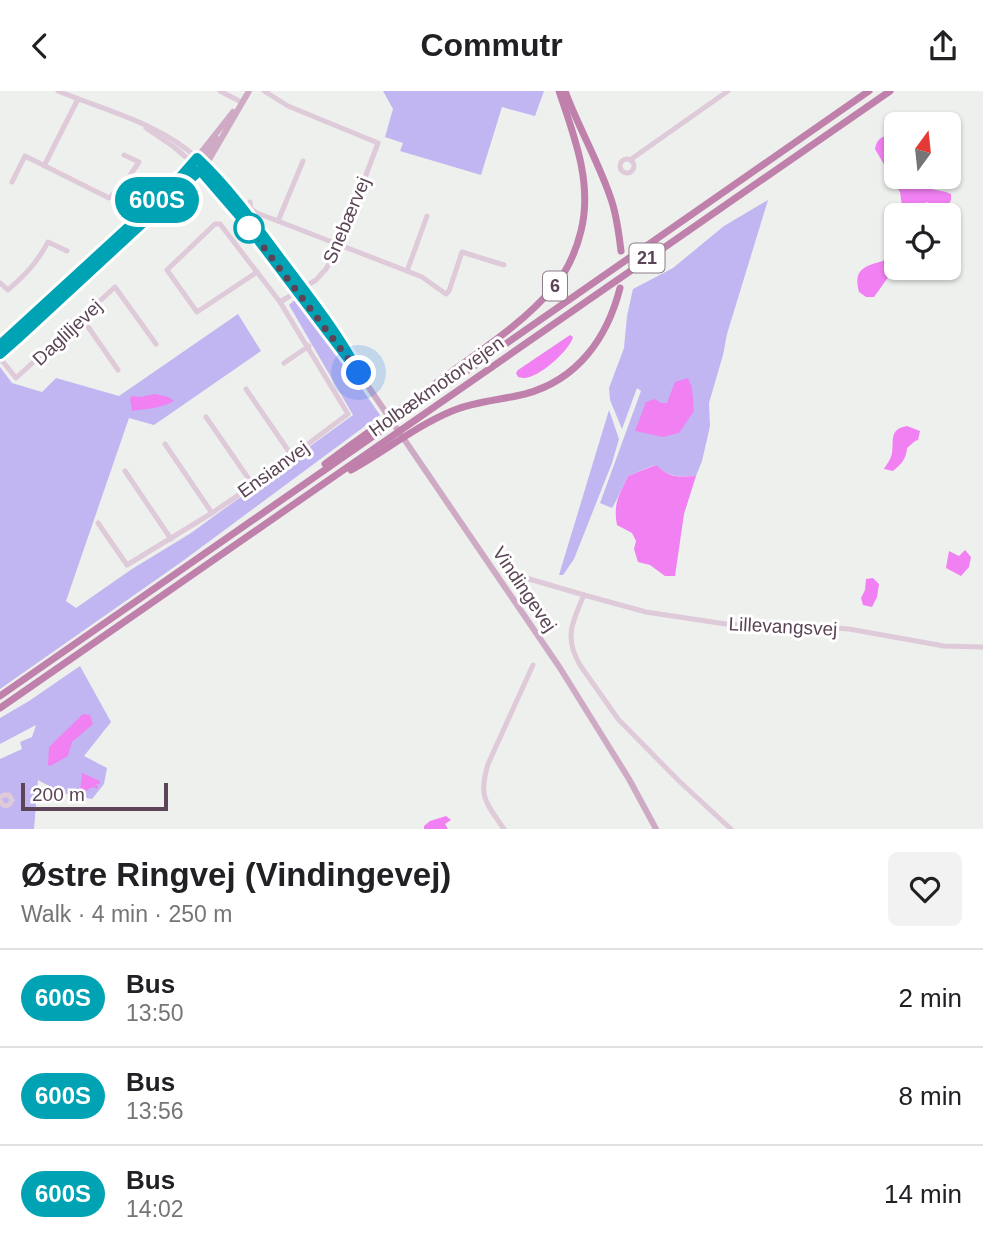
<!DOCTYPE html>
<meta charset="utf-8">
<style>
body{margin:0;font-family:Helvetica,sans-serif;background:#f2f2f2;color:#202124;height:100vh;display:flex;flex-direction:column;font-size:26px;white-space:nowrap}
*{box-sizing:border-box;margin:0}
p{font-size:23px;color:#757577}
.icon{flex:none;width:38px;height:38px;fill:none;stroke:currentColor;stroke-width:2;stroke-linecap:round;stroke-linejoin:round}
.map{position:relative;height:738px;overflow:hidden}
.side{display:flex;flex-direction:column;background:#fff;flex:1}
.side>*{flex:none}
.badge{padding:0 14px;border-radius:23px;font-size:24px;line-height:46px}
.needle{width:46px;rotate:15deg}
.tools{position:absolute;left:884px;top:21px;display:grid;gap:14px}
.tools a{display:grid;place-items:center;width:77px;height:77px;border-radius:10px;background:#fff;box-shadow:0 2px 5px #0004;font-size:35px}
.scale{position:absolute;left:21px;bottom:18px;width:147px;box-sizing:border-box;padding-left:7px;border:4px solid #5b4455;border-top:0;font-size:19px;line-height:24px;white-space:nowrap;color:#5b4455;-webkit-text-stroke:5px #fff;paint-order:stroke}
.you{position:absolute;width:35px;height:35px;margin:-18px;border:5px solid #fff;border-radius:50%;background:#1a73e8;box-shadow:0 0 0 10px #1a73e833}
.map>.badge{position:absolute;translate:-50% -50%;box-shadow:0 0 0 4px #fff}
.round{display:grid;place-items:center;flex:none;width:74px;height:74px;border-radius:10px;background:#f2f2f2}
.head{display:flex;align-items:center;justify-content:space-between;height:119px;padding:0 21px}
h1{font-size:33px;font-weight:700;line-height:52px}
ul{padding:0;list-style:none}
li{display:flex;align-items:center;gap:21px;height:98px;padding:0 21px;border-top:2px solid #e0e0e0}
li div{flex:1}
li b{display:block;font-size:26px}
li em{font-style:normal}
li .badge{min-width:77px;font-weight:700;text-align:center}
header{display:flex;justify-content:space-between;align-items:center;height:91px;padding:0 21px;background:#fff;font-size:32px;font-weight:700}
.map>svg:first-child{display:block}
</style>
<header><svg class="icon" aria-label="back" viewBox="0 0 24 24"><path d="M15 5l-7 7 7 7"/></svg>Commutr<svg class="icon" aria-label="share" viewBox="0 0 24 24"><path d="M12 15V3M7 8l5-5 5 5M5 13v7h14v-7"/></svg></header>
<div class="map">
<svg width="983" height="738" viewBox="0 0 983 738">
<rect width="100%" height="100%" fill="#edf0ec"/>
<g fill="#c1b6f1">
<polygon points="383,0 544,0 535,25 502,16 481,84 400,60 403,52 385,46 393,18"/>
<path d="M768,109L727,243L723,264L709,312L710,335L702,370L696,385C677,386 670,386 655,374L628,385L616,410L612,417L600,412L641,300L637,297L622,338L610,309L609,297L624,257L627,225L633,198L673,177L724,135Z"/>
<polygon points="298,206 380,324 180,472 0,598 0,276 12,292 42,301 56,287 119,305 238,223 261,260 154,334 129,327 66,510 76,517 132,478 191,442 353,324 289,214"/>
<polygon points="609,319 619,348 612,372 574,468 563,484 559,484"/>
<polygon points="80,575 111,631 84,665 107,677 104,693 92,708 62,702 38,689 34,738 0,738 0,668 22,658 20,651 32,646 36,634 0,653 0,627 29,610"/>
</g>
<g fill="#f180f2">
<path d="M891,44L896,45V86H933L931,98L946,101L951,103V109L948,115L941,116L926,111L927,124H901L902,115L900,101L875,58C877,48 881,45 891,44Z"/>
<path d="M896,139V171L889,185L874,206H866L859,201C853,179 864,175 883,170L889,160Z"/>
<path d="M570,244L573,246C570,259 538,288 523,287C521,287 520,286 518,286L516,282L518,279Z"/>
<polygon points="688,287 692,297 694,320 679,342 663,346 635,340 646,311 655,308 661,312 667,312 675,291"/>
<path d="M155,303L168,306L174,310C162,317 146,318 132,320L130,307L132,305L140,306Z"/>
<path d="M907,335L920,340L918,349L915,350L907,357C906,369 901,373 893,380L884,378C887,373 891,368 892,362C894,349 889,338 907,335Z"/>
<path d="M656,374C670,387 677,386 696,385L684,423L675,485H665L650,474L638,471L634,458L636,450L632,442L617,434C613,412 619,405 628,385Z"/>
<polygon points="965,459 971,466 969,476 961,485 946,477 949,460 959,465"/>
<polygon points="873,487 879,493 877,506 872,516 863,514 861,507 865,499 866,488"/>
<polygon points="83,623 90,624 93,633 72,651 68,665 50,675 48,674 49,656"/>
<polygon points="82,682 100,690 100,693 96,693 98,696 97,698 94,696 88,698 89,700 85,699 82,702 80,700"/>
<polygon points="446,725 451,729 445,733 448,738 424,738 424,735 430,730"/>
</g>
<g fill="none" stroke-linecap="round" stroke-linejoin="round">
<g stroke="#decad9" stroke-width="5">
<path d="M58,0C104,19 162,33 198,68"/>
<polyline points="220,0 241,11"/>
<polyline points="264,0 288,15 378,52 363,92 352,111 331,169 326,178 316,189 280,211"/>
<polyline points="146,37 174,56 194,73"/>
<circle cx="627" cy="75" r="7"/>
<polyline points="630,69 728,0"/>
<polyline points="44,75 78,8"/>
<polyline points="12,91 25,65 109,107 124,93 139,71 124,64"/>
<polyline points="250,111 251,118 257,122 407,180 422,186 446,203 449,200 462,161 504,174"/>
<polyline points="278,130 303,70"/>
<polyline points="407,180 427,125"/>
<path d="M0,192L8,199C27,182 36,173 48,151L67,160"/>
<polyline points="82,227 118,279"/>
<polyline points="0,267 16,287 115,196 156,253"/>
<polyline points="284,272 309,255"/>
<polyline points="246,298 292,365"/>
<polyline points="206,326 253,394"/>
<polyline points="165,353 212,422"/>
<polyline points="125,380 171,448"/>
<polyline points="98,432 127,474 212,422 253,394 348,323 280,211 220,133 215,133 167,179 197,221 257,181"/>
<polyline points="519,485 584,504"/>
<polyline points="0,706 4,704 9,704 12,709 10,713 6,715 2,713 0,709"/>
<path d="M504,738C486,712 478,706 488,673L533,574"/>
<path d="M731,738L679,690L618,628L580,574C564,547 572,531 584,504L646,521L726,533L754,535L822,536L849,538L944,555L983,556"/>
</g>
<g stroke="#ceaac4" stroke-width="6">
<polyline points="204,74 265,148 331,239"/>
<polyline points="200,79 244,130 359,282 560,577 629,688 656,738"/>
<polyline points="200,79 200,70 217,48"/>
<polyline points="180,94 196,76 197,69"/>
<polyline points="0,254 169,99 188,78 233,21"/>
<polyline points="0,263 191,88 210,67 249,0"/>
</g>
<g stroke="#c080ac" stroke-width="7">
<path d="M565,0C579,38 600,73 612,111C617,127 619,143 621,160"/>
<path d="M325,373C366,343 408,312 450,282C486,256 524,231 553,197C566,182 576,160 581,140C593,92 574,45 559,0"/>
<path d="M351,379C385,360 416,335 452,320C475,310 501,309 525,303C577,289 607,248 620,197"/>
<polyline points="0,605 869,0"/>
<polyline points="0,617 890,0"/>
</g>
</g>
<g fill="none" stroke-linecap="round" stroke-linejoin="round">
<defs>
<path id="line" d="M0,254L169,99L197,67C228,96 254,132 279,166C307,203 337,241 359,282L244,130L200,79L17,248L0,263"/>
</defs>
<use href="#line" stroke="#fff" stroke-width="16"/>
<use href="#line" stroke="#00a3b4" stroke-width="10"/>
<polyline stroke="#5b4455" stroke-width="7" stroke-dasharray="0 12.6" points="249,137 359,282"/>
</g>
<circle fill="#fff" stroke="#00a3b4" stroke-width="3.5" cx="249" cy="137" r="14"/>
<g text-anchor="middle" stroke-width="6" stroke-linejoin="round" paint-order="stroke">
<g fill="#fff" stroke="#8c7c88" stroke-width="2">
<rect x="629.5" y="152.5" width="35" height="29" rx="5"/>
<rect x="543" y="180.5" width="24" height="29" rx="5"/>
</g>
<g font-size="18" font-weight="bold" fill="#5b4455">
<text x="647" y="173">21</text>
<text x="555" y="201">6</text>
</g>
<g font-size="19" fill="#5b4455" stroke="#fff">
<text transform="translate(346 129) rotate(-67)" y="7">Snebærvej</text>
<text transform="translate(67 241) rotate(-43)" y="7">Dagliljevej</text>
<text transform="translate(436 295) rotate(-35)" y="7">Holbækmotorvejen</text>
<text transform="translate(273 378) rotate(-36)" y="7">Ensianvej</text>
<text transform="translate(525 498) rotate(56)" y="7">Vindingevej</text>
<text transform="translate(783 535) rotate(3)" y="7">Lillevangsvej</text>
</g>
</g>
</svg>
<div class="tools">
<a><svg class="needle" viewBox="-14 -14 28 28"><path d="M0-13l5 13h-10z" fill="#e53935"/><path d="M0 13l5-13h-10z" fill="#757577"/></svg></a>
<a><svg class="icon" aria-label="locate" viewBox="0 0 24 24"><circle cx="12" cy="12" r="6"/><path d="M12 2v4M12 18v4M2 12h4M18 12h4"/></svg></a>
</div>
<div class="scale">200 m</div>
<div class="you" style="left:359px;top:282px"></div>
<b class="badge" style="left:157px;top:109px;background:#00a3b4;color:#fff">600S</b>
</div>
<section class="side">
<div class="head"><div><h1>Østre Ringvej (Vindingevej)</h1><p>Walk · 4 min · 250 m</p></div><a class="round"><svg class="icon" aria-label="heart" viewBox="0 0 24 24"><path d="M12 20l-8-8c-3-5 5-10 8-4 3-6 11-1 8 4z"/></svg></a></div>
<ul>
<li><span class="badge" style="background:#00a3b4;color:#fff">600S</span><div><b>Bus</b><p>13:50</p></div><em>2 min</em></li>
<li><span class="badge" style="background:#00a3b4;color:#fff">600S</span><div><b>Bus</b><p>13:56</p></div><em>8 min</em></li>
<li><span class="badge" style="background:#00a3b4;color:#fff">600S</span><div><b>Bus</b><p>14:02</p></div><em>14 min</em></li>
</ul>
</section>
